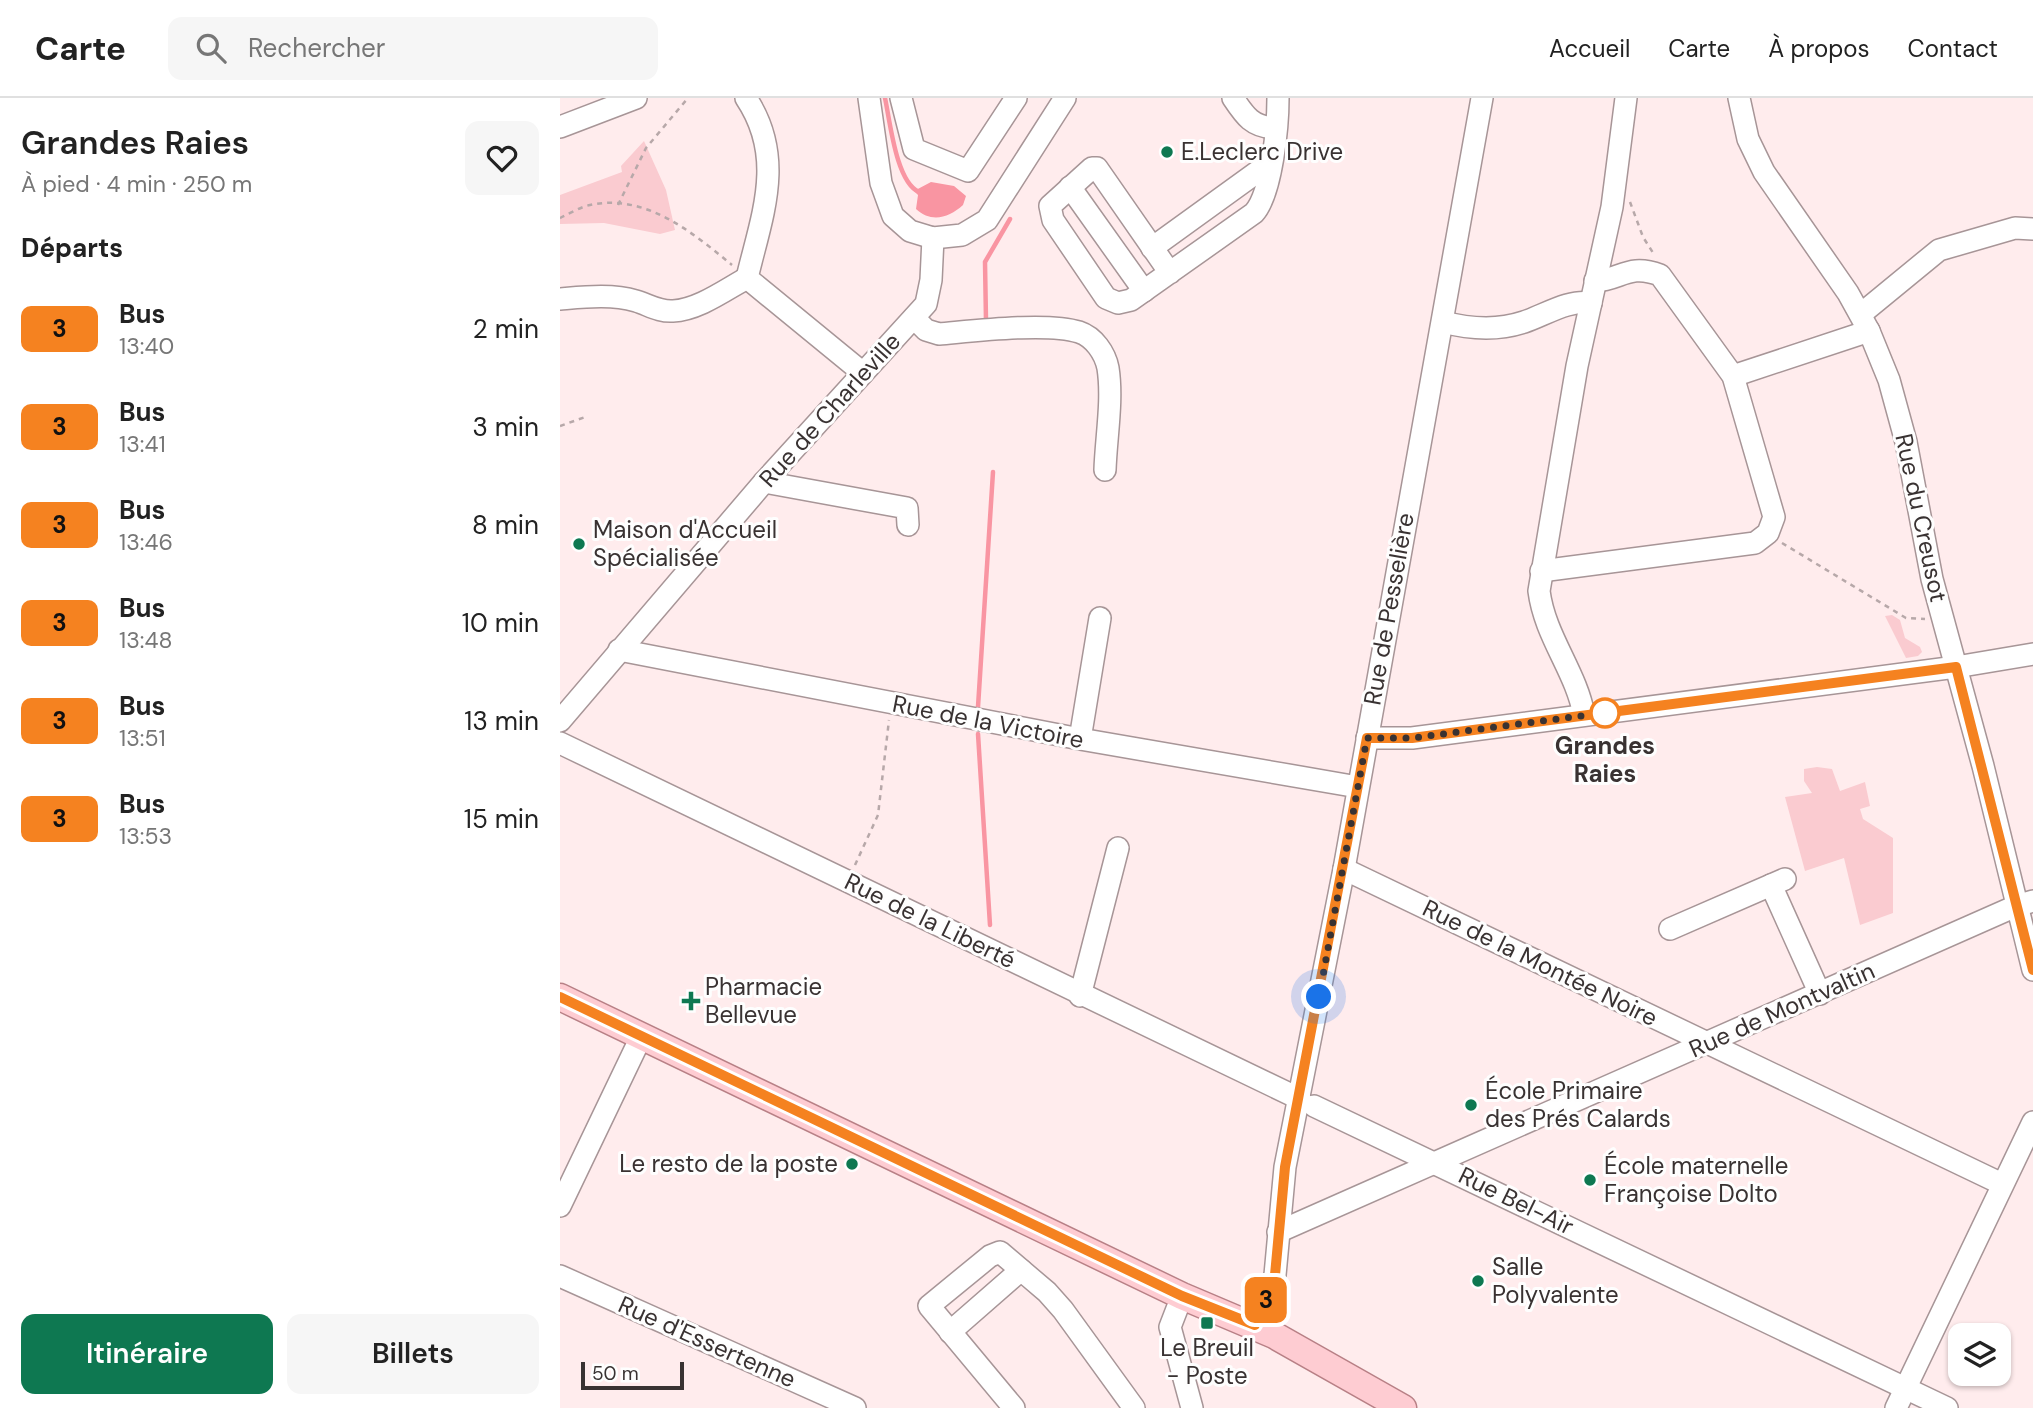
<!DOCTYPE html>
<html lang="fr">
<meta charset="utf-8">
<style>
body{margin:0;font-family:"DM Sans",sans-serif;background:#f6f6f6;color:#222;height:100vh;display:flex;flex-direction:column;font-size:26px;white-space:nowrap}
*{box-sizing:border-box;margin:0}
p{font-size:23px;color:#767676}
.icon{flex:none;width:38px;height:38px;fill:none;stroke:currentColor;stroke-width:2;stroke-linecap:round;stroke-linejoin:round}
.map{position:relative;flex:1;overflow:hidden}
.drawer{display:flex;flex-direction:column;background:#fff;width:560px}
.drawer>*{flex:none}
.badge{padding:0 14px;border-radius:10px;font-size:24px;line-height:46px}
.tools{position:absolute;left:1388px;top:1225px;display:grid;gap:14px}
.tools a{display:grid;place-items:center;width:63px;height:63px;border-radius:14px;background:#fff;box-shadow:0 2px 5px #0004;font-size:35px}
.scale{position:absolute;left:21px;bottom:18px;width:103px;box-sizing:border-box;padding-left:7px;border:4px solid #393232;border-top:0;font-size:19px;line-height:24px;white-space:nowrap;color:#393232;-webkit-text-stroke:5px #fefefe;paint-order:stroke}
.you{position:absolute;width:35px;height:35px;margin:-18px;border:5px solid #fff;border-radius:50%;background:#1a73e8;box-shadow:0 0 0 10px #1a73e833}
.map>.badge{position:absolute;translate:-50% -50%;box-shadow:0 0 0 4px #fff}
h2{padding:0 21px;font-size:26px;line-height:63px}
.round{display:grid;place-items:center;flex:none;width:74px;height:74px;border-radius:14px;background:#f6f6f6}
.head{display:flex;align-items:center;justify-content:space-between;height:119px;padding:0 21px}
h1{font-size:33px;font-weight:600;line-height:52px}
.primary-button{display:flex;gap:14px;margin-top:auto;padding:14px 21px}
.primary-button a{flex:1;height:80px;border-radius:14px;background:#0e7851;color:#fff;font-size:28px;font-weight:600;line-height:80px;text-align:center}
.primary-button a+a{background:#f6f6f6;color:#222}
ul{padding:0;list-style:none}
li{display:flex;align-items:center;gap:21px;height:98px;padding:0 21px}
li div{flex:1}
li b{display:block;font-size:26px}
li em{font-style:normal}
li .badge{min-width:77px;font-weight:700;text-align:center}
header{display:flex;align-items:center;gap:42px;box-sizing:border-box;height:98px;padding:0 35px;background:#fff;border-bottom:2px solid #e0e0e0}
header strong{font-size:33px}
nav{display:flex;gap:38px;margin-inline-start:auto;font-size:24px}
.search{width:490px;height:63px;background:#f6f6f6;display:flex;align-items:center;gap:18px;box-sizing:border-box;padding:0 24px;border-radius:14px;color:#767676;font-size:26px}
main{display:flex;flex:1;min-height:0}
.map>svg:first-child{display:block}
</style>
<header>
<strong>Carte</strong>
<div class="search"><svg class="icon" aria-label="search" viewBox="0 0 24 24"><circle cx="10" cy="10" r="6"/><path d="M15 15l6 6"/></svg>Rechercher</div>
<nav><a>Accueil</a><a>Carte</a><a>À propos</a><a>Contact</a></nav>
</header>
<main>
<section class="drawer">
<div class="head"><div><h1>Grandes Raies</h1><p>À pied · 4 min · 250 m</p></div><a class="round"><svg class="icon" aria-label="heart" viewBox="0 0 24 24"><path d="M12 20l-8-8c-3-5 5-10 8-4 3-6 11-1 8 4z"/></svg></a></div>
<h2>Départs</h2>
<ul>
<li><span class="badge" style="background:#f58220;color:#111">3</span><div><b>Bus</b><p>13:40</p></div><em>2 min</em></li>
<li><span class="badge" style="background:#f58220;color:#111">3</span><div><b>Bus</b><p>13:41</p></div><em>3 min</em></li>
<li><span class="badge" style="background:#f58220;color:#111">3</span><div><b>Bus</b><p>13:46</p></div><em>8 min</em></li>
<li><span class="badge" style="background:#f58220;color:#111">3</span><div><b>Bus</b><p>13:48</p></div><em>10 min</em></li>
<li><span class="badge" style="background:#f58220;color:#111">3</span><div><b>Bus</b><p>13:51</p></div><em>13 min</em></li>
<li><span class="badge" style="background:#f58220;color:#111">3</span><div><b>Bus</b><p>13:53</p></div><em>15 min</em></li>
</ul>
<div class="primary-button"><a>Itinéraire</a><a>Billets</a></div>
</section>
<div class="map">
<svg width="1473" height="1310" viewBox="0 0 1473 1310">
<rect width="100%" height="100%" fill="#ffeced"/>
<g fill="#facbd0">
<polygon points="84,43 106,92 115,132 100,136 44,125 0,126 0,97 62,74 61,68"/>
<polygon points="1332,517 1340,522 1345,540 1360,549 1362,554 1358,558 1346,560 1325,518"/>
<polygon points="1257,669 1272,671 1280,693 1305,684 1310,708 1300,711 1303,721 1333,740 1333,815 1300,827 1284,760 1245,773 1225,699 1252,695 1244,683 1244,671"/>
</g>
<path fill="#f995a2" d="M371,84L394,88L406,98L403,107C389,120 371,125 356,111L358,97L354,93Z"/>
<g fill="none" stroke-linecap="round" stroke-linejoin="round">
<g stroke="#f995a2" stroke-width="4.5">
<path d="M325,0C330,23 336,84 359,94"/>
<polyline points="426,223 425,164 450,121"/>
<polyline points="418,609 433,374"/>
<polyline points="418,636 430,827"/>
</g>
<defs>
<g id="minor">
<path d="M186,0C226,60 202,117 187,180L303,275"/>
<polyline points="309,0 321,85 333,118 350,133 373,140 402,137 427,122 505,0"/>
<polyline points="341,0 354,51 408,73 456,0"/>
<path d="M673,0C685,18 692,29 715,30"/>
<polyline points="1179,0 1188,41 1204,74 1288,195 1309,233 1329,282 1346,344 1372,481 1423,668 1473,872"/>
<polyline points="0,29 76,0"/>
<polyline points="510,89 584,193"/>
<polyline points="592,150 711,64"/>
<path d="M610,175L537,70H532L490,108L493,122L546,200L558,205L571,202L694,115C712,95 718,27 718,0"/>
<path d="M0,201C25,199 52,196 76,203C89,207 99,214 113,213C138,212 165,192 187,180"/>
<polyline points="1301,216 1379,152 1455,130 1473,131"/>
<path d="M354,220L366,232L379,236C414,233 487,224 519,234C534,239 545,255 548,270C553,302 546,340 545,372"/>
<path d="M883,224C910,231 937,233 964,224C985,217 1009,201 1031,205"/>
<polyline points="1173,278 1309,233"/>
<polyline points="204,384 347,410 348,427"/>
<path d="M981,473L1195,445L1208,435L1214,419L1173,278L1100,177C1068,165 1061,182 1035,183"/>
<polyline points="59,552 520,641 798,689"/>
<path d="M1024,617C1016,573 985,539 979,493L1017,268L1052,109L1066,0"/>
<polyline points="0,623 204,384 366,206 371,182 373,140"/>
<polyline points="807,640 852,640 1396,569 1473,556"/>
<polyline points="520,641 540,520"/>
<polyline points="0,645 740,1001"/>
<polyline points="784,771 1442,1086"/>
<polyline points="1211,787 1260,896"/>
<polyline points="1110,831 1225,781"/>
<polyline points="520,898 558,750"/>
<polyline points="754,1008 1387,1310"/>
<polyline points="0,1108 81,939"/>
<polyline points="718,1134 1456,808 1473,803"/>
<polyline points="0,1178 295,1310"/>
<polyline points="622,1198 610,1229 632,1310"/>
<polyline points="695,1227 715,1177 725,1069 784,771 922,0"/>
<polyline points="390,1234 461,1172"/>
<polyline points="454,1310 369,1208 430,1158 440,1154 487,1194 503,1212 574,1310"/>
<polyline points="1336,1310 1473,1024"/>
</g>
<polyline id="major" points="0,899 622,1198 714,1237 843,1310"/>
</defs>
<use href="#minor" stroke="#a79597" stroke-width="24"/>
<use href="#major" stroke="#b88086" stroke-width="29"/>
<g stroke="#b7a8a9" stroke-width="2.5" stroke-dasharray="5 5" stroke-linecap="butt">
<polyline points="1070,104 1083,139 1095,158"/>
<polyline points="58,107 86,50 128,0"/>
<path d="M0,120C9,116 20,109 30,107C85,95 132,134 172,167"/>
<polyline points="0,328 28,318"/>
<polyline points="1222,445 1346,520 1365,521"/>
<polyline points="295,767 318,717 329,622"/>
</g>
<use href="#minor" stroke="#fff" stroke-width="21"/>
<use href="#major" stroke="#feccd2" stroke-width="26"/>
</g>
<g fill="none" stroke-linecap="round" stroke-linejoin="round">
<defs>
<polyline id="line" points="0,899 622,1198 695,1227 715,1177 725,1069 807,640 852,640 1396,569 1473,872"/>
</defs>
<use href="#line" stroke="#fff" stroke-width="16"/>
<use href="#line" stroke="#f58220" stroke-width="10"/>
<polyline stroke="#393232" stroke-width="7" stroke-dasharray="0 12.6" points="759,899 807,640 852,640 1051,614 1045,615"/>
</g>
<g fill="#0e7851" stroke="#fefefe" stroke-width="2.5">
<circle cx="607" cy="54" r="7"/>
<circle cx="19" cy="446" r="7"/>
<path d="M127.5 892.5h7v7h7v7h-7v7h-7v-7h-7v-7h7z"/>
<circle cx="911" cy="1007" r="7"/>
<circle cx="292" cy="1066" r="7"/>
<circle cx="1030" cy="1082" r="7"/>
<circle cx="918" cy="1183" r="7"/>
<rect x="640" y="1218" width="14" height="14" rx="3.5"/>
</g>
<circle fill="#fff" stroke="#f58220" stroke-width="3.5" cx="1045" cy="615" r="14"/>
<g text-anchor="middle" stroke-width="6" stroke-linejoin="round" paint-order="stroke">
<g font-size="24" fill="#393232" stroke="#fefefe" text-anchor="start">
<text x="621" y="62">E.Leclerc Drive</text>
<text x="33" y="440">Maison d'Accueil<tspan x="33" dy="28">Spécialisée</tspan></text>
<text x="145" y="897">Pharmacie<tspan x="145" dy="28">Bellevue</tspan></text>
<text x="925" y="1001">École Primaire<tspan x="925" dy="28">des Prés Calards</tspan></text>
<text x="278" y="1074" text-anchor="end">Le resto de la poste</text>
<text x="1044" y="1076">École maternelle<tspan x="1044" dy="28">Françoise Dolto</tspan></text>
<text x="932" y="1177">Salle<tspan x="932" dy="28">Polyvalente</tspan></text>
<text x="647" y="1258" text-anchor="middle">Le Breuil<tspan x="647" dy="28">- Poste</tspan></text>
</g>
<g font-size="24" fill="#393232" stroke="#fefefe">
<text transform="translate(270 312) rotate(-48)" y="8">Rue de Charleville</text>
<text transform="translate(1361 420) rotate(78)" y="8">Rue du Creusot</text>
<text transform="translate(829 511) rotate(-80)" y="8">Rue de Pesselière</text>
<text transform="translate(428 624) rotate(11)" y="8">Rue de la Victoire</text>
<text transform="translate(370 823) rotate(26)" y="8">Rue de la Liberté</text>
<text transform="translate(980 865) rotate(26)" y="8">Rue de la Montée Noire</text>
<text transform="translate(1222 912) rotate(-24)" y="8">Rue de Montvaltin</text>
<text transform="translate(956 1103) rotate(26)" y="8">Rue Bel-Air</text>
<text transform="translate(147 1244) rotate(24)" y="8">Rue d'Essertenne</text>
</g>
<g font-size="24" font-weight="bold" fill="#393232" stroke="#fefefe">
<text x="1045" y="656">Grandes<tspan x="1045" dy="28">Raies</tspan></text>
</g>
</g>
</svg>
<div class="tools">
<a><svg class="icon" aria-label="layers" viewBox="0 0 24 24"><path d="M12 4l9 5-9 5-9-5zM3 14l9 5 9-5"/></svg></a>
</div>
<div class="scale">50 m</div>
<div class="you" style="left:759px;top:899px"></div>
<b class="badge" style="left:706px;top:1202px;background:#f58220;color:#111">3</b>
</div>
</main>
